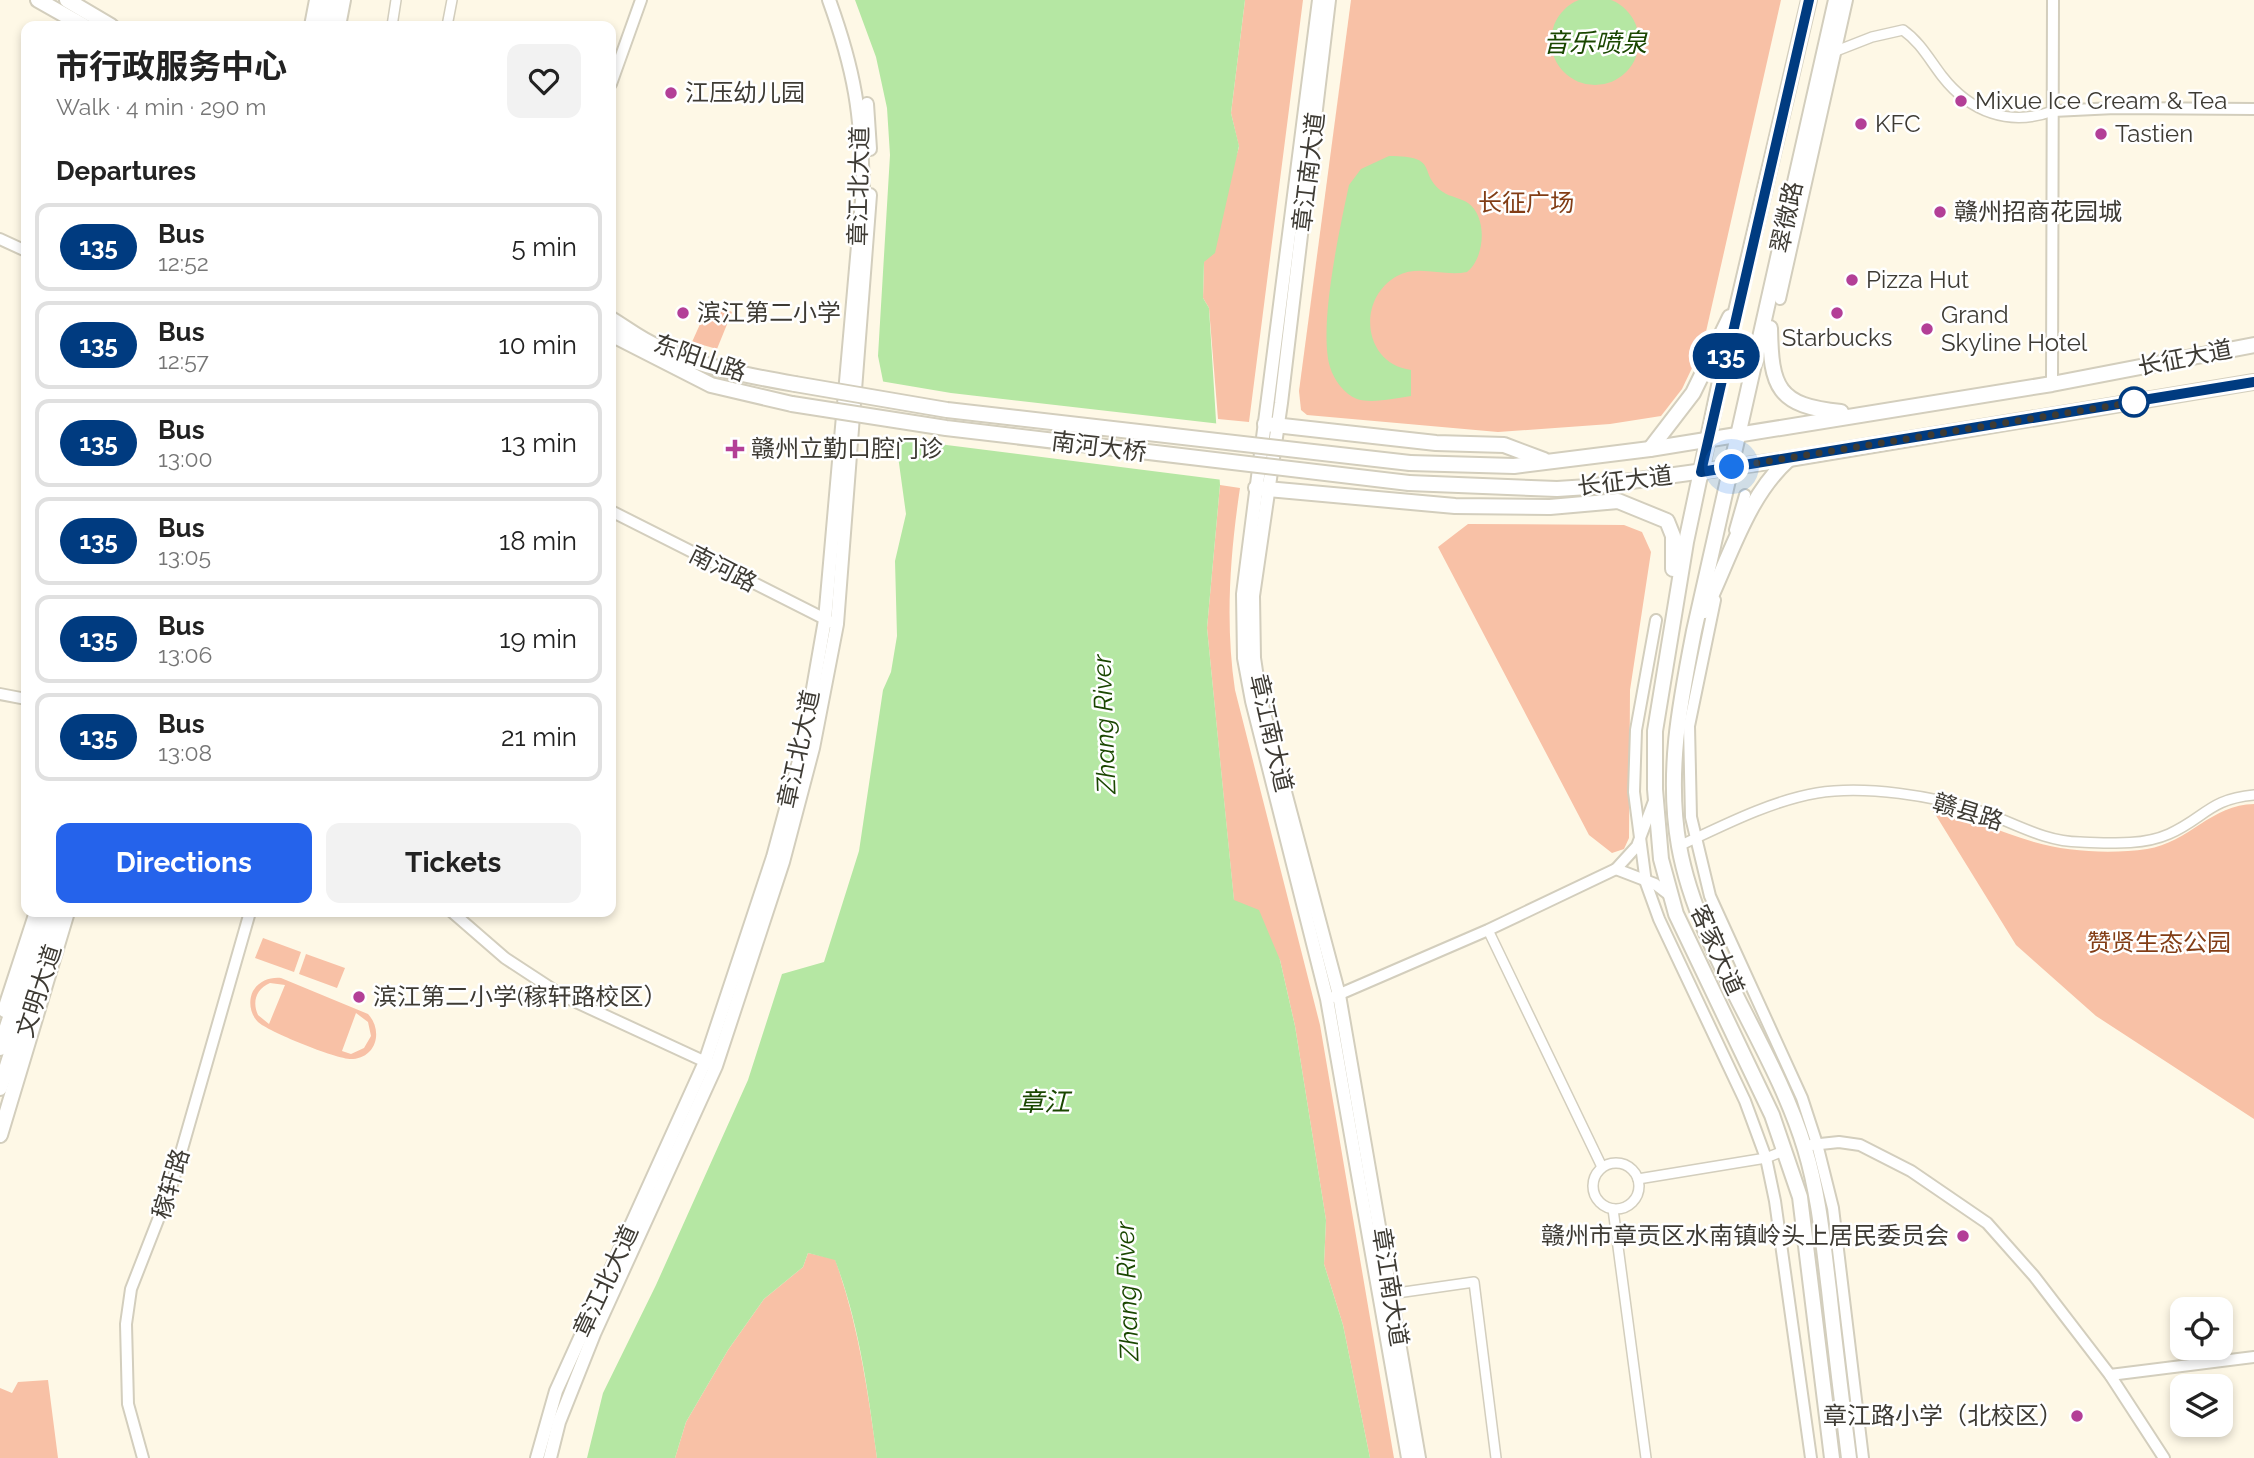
<!DOCTYPE html>
<meta charset="utf-8">
<style>
body{margin:0;font-family:Raleway,"Noto Sans SC",sans-serif;background:#f2f2f2;color:#222;height:100vh;display:flex;flex-direction:column;font-size:26px;white-space:nowrap}
*{box-sizing:border-box;margin:0}
p{font-size:23px;color:#767676}
.icon{flex:none;width:38px;height:38px;fill:none;stroke:currentColor;stroke-width:2;stroke-linecap:round;stroke-linejoin:round}
.map{position:relative;flex:1;overflow:hidden}
.details{position:absolute;left:21px;top:21px;width:595px;height:896px;display:flex;flex-direction:column;background:#fff;border-radius:14px;box-shadow:0 4px 10px #0003}
.details>*{flex:none}
.badge{padding:0 14px;border-radius:23px;font-size:24px;line-height:46px}
.fabs{position:absolute;left:2170px;top:1297px;display:grid;gap:14px}
.fabs a{display:grid;place-items:center;width:63px;height:63px;border-radius:14px;background:#fff;box-shadow:0 4px 10px #0003;font-size:35px}
.you{position:absolute;width:35px;height:35px;margin:-18px;border:5px solid #fff;border-radius:50%;background:#1a73e8;box-shadow:0 0 0 10px #1a73e833}
.map>.badge{position:absolute;translate:-50% -50%;box-shadow:0 0 0 4px #fff}
h2{padding:0 35px;font-size:26px;line-height:63px}
.round{display:grid;place-items:center;flex:none;width:74px;height:74px;border-radius:14px;background:#f2f2f2}
.head{display:flex;align-items:center;justify-content:space-between;height:119px;padding:0 35px}
h1{font-size:33px;font-weight:700;line-height:52px}
.button{display:flex;gap:14px;margin-top:auto;padding:14px 35px}
.button a{flex:1;height:80px;border-radius:14px;background:#2563eb;color:#fff;font-size:28px;font-weight:700;line-height:80px;text-align:center}
.button a+a{background:#f2f2f2;color:#222}
ul{padding:0;list-style:none}
li{display:flex;align-items:center;gap:21px;height:88px;margin:0 14px 10px;padding:0 21px;border:4px solid #e0e0e0;border-radius:14px}
li div{flex:1}
li b{display:block;font-size:26px}
li em{font-style:normal}
li .badge{min-width:77px;font-weight:700;text-align:center}
.map>svg:first-child{display:block}
</style>
<div class="map">
<svg width="2254" height="1458" viewBox="0 0 2254 1458">
<rect width="100%" height="100%" fill="#fef8e6"/>
<g fill="#f8c1a6" fill-rule="evenodd">
<polygon points="1245,0 1303,0 1249,422 1218,419 1209,308 1203,298 1204,262 1239,147 1231,113"/>
<polygon points="1351,0 1781,0 1703,345 1682,389 1661,416 1610,424 1498,432 1307,415 1301,410 1299,391"/>
<polygon points="710,302 732,312 717,349 692,342"/>
<path d="M1220,485L1240,488C1230,555 1225,623 1235,690L1320,1025L1394,1458H1370L1343,1325L1324,1264L1326,1220L1295,1026L1280,960L1234,901L1207,628Z"/>
<polygon points="1468,524 1624,525 1642,532 1651,552 1630,690 1629,838 1624,849 1612,853 1589,835 1438,547"/>
<path d="M2254,804V1119L2096,1016L2016,945L1932,809C1968,817 2000,832 2034,842C2068,852 2112,854 2147,849C2188,843 2212,804 2254,804Z"/>
<polygon points="263,938 301,952 294,972 255,958"/>
<polygon points="306,954 345,968 337,988 299,974"/>
<path d="M281,978L368,1014C383,1030 377,1057 353,1059C340,1061 267,1031 258,1022C250,1014 248,1001 253,991C259,981 270,977 281,978ZM270,983L285,985L269,1024L258,1015C252,1002 256,989 270,983ZM356,1013L368,1022L371,1036L364,1048L351,1054L342,1051Z"/>
<path d="M808,1253L835,1259C858,1323 868,1391 877,1458H675L686,1422L728,1350L764,1299L803,1267Z"/>
<polygon points="48,1380 58,1458 0,1458 0,1388 12,1393 18,1382"/>
</g>
<g fill="#b5e7a3">
<circle cx="1595" cy="41" r="44"/>
<path d="M855,0H1245L1231,113L1239,146L1215,253L1204,262L1203,298L1209,308L1220,485L1207,628L1234,900L1259,910L1280,960L1295,1026L1326,1220L1324,1264L1343,1325L1370,1458H877C868,1391 859,1323 835,1260L808,1253L803,1267L764,1299L728,1350L686,1422L675,1458H587L603,1393L656,1285L748,1080L782,974L824,962L859,851L883,690L891,672L897,636L895,561L906,514L898,456L878,356L890,155L887,108L876,57Z"/>
<path d="M1389,156C1442,156 1416,173 1443,192C1450,197 1461,198 1468,203C1488,217 1485,258 1467,272C1443,277 1419,264 1397,276C1356,299 1363,364 1411,370V396C1395,398 1373,404 1357,399C1344,394 1334,380 1330,367C1318,327 1340,227 1349,185L1361,169Z"/>
</g>
<polygon fill="#fef8e6" points="880,381 951,393 1221,424 1223,480 891,438"/>
<g fill="none" stroke-linecap="round" stroke-linejoin="round">
<defs>
<g id="minor">
<polyline points="392,26 396,0"/>
<polyline points="447,26 452,0"/>
<path d="M1831,53L1872,37L1903,30C1920,42 1929,59 1942,76C1970,112 2009,127 2053,111"/>
<path d="M1679,846C1722,826 1770,801 1817,793C1865,785 1934,796 1980,811C2013,822 2044,842 2080,842C2109,843 2142,846 2169,834C2205,818 2209,799 2254,795"/>
<polyline points="1488,930 1602,1167"/>
<circle cx="1616" cy="1186" r="23"/>
<polyline points="1638,1179 1766,1158 1786,1150"/>
<polyline points="1613,1209 1646,1458"/>
<polyline points="1390,1294 1474,1282 1496,1458"/>
</g>
<g id="tertiary">
<polyline points="611,84 641,0"/>
<polyline points="2053,111 2115,108 2254,109"/>
<polyline points="0,239 26,251"/>
<polyline points="1780,299 1847,0"/>
<polyline points="2052,384 2053,0"/>
<polyline points="611,511 831,622"/>
<polyline points="1735,530 1745,495"/>
<polyline points="1715,600 1689,726 1691,817 1710,896 1802,1098 1817,1144 1833,1208 1863,1458"/>
<polyline points="1656,620 1636,730 1634,792 1646,883 1659,919 1745,1101 1766,1158 1775,1201 1811,1458"/>
<polyline points="0,694 26,699"/>
<polyline points="1616,869 1655,884 1672,897"/>
<polyline points="452,912 505,958 563,996 710,1064"/>
<polyline points="1333,997 1488,930 1616,869 1637,846 1654,801"/>
<polyline points="1811,1145 1839,1142 1860,1145 1911,1171 1987,1223 2034,1276 2110,1375 2164,1458"/>
<polyline points="2110,1375 2254,1357"/>
<polyline points="143,1458 128,1404 126,1324 131,1289 172,1184 250,912"/>
</g>
<g id="secondary">
<polyline points="1319,0 1243,594 1244,658 1252,701 1327,999 1408,1458"/>
<polyline points="1329,0 1281,403 1253,596 1254,658 1260,698 1339,995 1419,1458"/>
<polyline points="867,104 870,149"/>
<path d="M537,1458L556,1391L705,1062L773,857L803,746L825,620L863,189C861,113 855,72 829,0"/>
<polyline points="550,1458 559,1422 594,1334 716,1066 783,862 813,748 837,624 870,195"/>
</g>
<g id="primary">
<polyline points="38,0 84,26"/>
<polyline points="67,0 111,26"/>
<polyline points="1809,0 1723,367 1686,542 1655,731 1655,789 1661,859 1676,914 1772,1115 1800,1197 1832,1458"/>
<path d="M1836,0L1694,631C1680,703 1666,773 1679,846C1698,952 1774,1046 1805,1149C1819,1195 1823,1242 1829,1290C1835,1346 1842,1402 1849,1458"/>
<polyline points="312,26 317,0"/>
<polyline points="338,26 343,0"/>
<path d="M611,319C626,328 641,340 658,347C700,367 749,376 795,384"/>
<path d="M1770,328C1771,387 1777,406 1841,412"/>
<polyline points="611,334 711,385 792,404"/>
<polyline points="1265,424 1436,443 1504,445 1544,460"/>
<polyline points="1650,449 1693,393 1730,317"/>
<polyline points="1410,463 1514,466 1650,449 2052,384 2254,345"/>
<polyline points="1409,483 1557,489 1588,487 1783,460 2254,382"/>
<polyline points="1256,488 1455,506 1550,507 1618,501 1667,521 1673,536 1673,569"/>
<path d="M1704,611C1729,561 1746,497 1789,459"/>
<polyline points="5,1010 37,912"/>
</g>
<g id="trunk">
<polyline points="320,26 325,0"/>
<polyline points="331,26 336,0"/>
<polyline points="0,1048 45,912"/>
<polyline points="0,1088 56,912"/>
<polyline points="0,1135 67,912"/>
</g>
</defs>
<use href="#minor" stroke="#d3cebd" stroke-width="12"/>
<use href="#tertiary" stroke="#d3cebd" stroke-width="14"/>
<use href="#secondary" stroke="#d3cebd" stroke-width="16"/>
<use href="#primary" stroke="#d3cebd" stroke-width="18"/>
<use href="#trunk" stroke="#d3cebd" stroke-width="18"/>
<use href="#minor" stroke="#fff" stroke-width="9"/>
<use href="#tertiary" stroke="#fff" stroke-width="10"/>
<use href="#secondary" stroke="#fff" stroke-width="12"/>
<use href="#primary" stroke="#fff" stroke-width="14"/>
<use href="#trunk" stroke="#fff" stroke-width="14"/>
<defs>
<g id="primary-bridge">
<polyline points="795,384 947,410 1410,463"/>
<polyline points="792,404 946,428 1409,483"/>
</g>
</defs>
<use href="#primary-bridge" stroke="#d3cebd" stroke-width="18" stroke-linecap="butt"/>
<use href="#primary-bridge" stroke="#fff" stroke-width="14"/>
</g>
<g fill="none" stroke-linecap="round" stroke-linejoin="round">
<defs>
<polyline id="line" points="1809,0 1701,472 2254,382"/>
</defs>
<use href="#line" stroke="#fff" stroke-width="16"/>
<use href="#line" stroke="#003b80" stroke-width="10"/>
<polyline stroke="#3e3b34" stroke-width="7" stroke-dasharray="0 12.6" points="1732,467 2147,400 2134,402"/>
</g>
<g fill="#b33f97" stroke="#fff" stroke-width="2.5">
<circle cx="671" cy="93" r="7"/>
<circle cx="1961" cy="101" r="7"/>
<circle cx="1861" cy="124" r="7"/>
<circle cx="2101" cy="134" r="7"/>
<circle cx="1940" cy="212" r="7"/>
<circle cx="1852" cy="280" r="7"/>
<circle cx="683" cy="313" r="7"/>
<circle cx="1837" cy="313" r="7"/>
<circle cx="1927" cy="329" r="7"/>
<path d="M731.5 438.5h7v7h7v7h-7v7h-7v-7h-7v-7h7z"/>
<circle cx="359" cy="997" r="7"/>
<circle cx="1963" cy="1236" r="7"/>
<circle cx="2077" cy="1416" r="7"/>
</g>
<circle fill="#fff" stroke="#003b80" stroke-width="3.5" cx="2134" cy="402" r="14"/>
<g text-anchor="middle" stroke-width="5" stroke-linejoin="round" paint-order="stroke">
<g font-size="24" fill="#3e3b34" stroke="#fff" text-anchor="start">
<text x="685" y="101">江压幼儿园</text>
<text x="1975" y="109">Mixue Ice Cream &amp; Tea</text>
<text x="1875" y="132">KFC</text>
<text x="2115" y="142">Tastien</text>
<text x="1954" y="220">赣州招商花园城</text>
<text x="1866" y="288">Pizza Hut</text>
<text x="697" y="321">滨江第二小学</text>
<text x="1941" y="323">Grand<tspan x="1941" dy="28">Skyline Hotel</tspan></text>
<text x="1837" y="346" text-anchor="middle">Starbucks</text>
<text x="751" y="457">赣州立勤口腔门诊</text>
<text x="373" y="1005">滨江第二小学(稼轩路校区）</text>
<text x="1949" y="1244" text-anchor="end">赣州市章贡区水南镇岭头上居民委员会</text>
<text x="2063" y="1424" text-anchor="end">章江路小学（北校区）</text>
</g>
<g font-size="24" fill="#3e3b34" stroke="#fff">
<text transform="translate(1309 172) rotate(-83)" y="8">章江南大道</text>
<text transform="translate(859 186) rotate(-89)" y="8">章江北大道</text>
<text transform="translate(1787 217) rotate(-78)" y="8">翠微路</text>
<text transform="translate(700 358) rotate(19)" y="8">东阳山路</text>
<text transform="translate(2185 358) rotate(-11)" y="8">长征大道</text>
<text transform="translate(1099 447) rotate(7)" y="8">南河大桥</text>
<text transform="translate(1625 481) rotate(-7)" y="8">长征大道</text>
<text transform="translate(723 569) rotate(27)" y="8">南河路</text>
<text transform="translate(1271 733) rotate(77)" y="8">章江南大道</text>
<text transform="translate(799 749) rotate(-78)" y="8">章江北大道</text>
<text transform="translate(1968 812) rotate(17)" y="8">赣县路</text>
<text transform="translate(1717 950) rotate(66)" y="8">客家大道</text>
<text transform="translate(39 991) rotate(-72)" y="8">文明大道</text>
<text transform="translate(171 1184) rotate(-73)" y="8">稼轩路</text>
<text transform="translate(606 1281) rotate(-65)" y="8">章江北大道</text>
<text transform="translate(1390 1287) rotate(81)" y="8">章江南大道</text>
</g>
<g font-size="24" fill="#823d15" stroke="#fff">
<text x="1526" y="211">长征广场</text>
<text x="2159" y="951">赞贤生态公园</text>
</g>
<g font-size="26" font-style="italic" fill="#1a4700" stroke="#fff">
<text x="1595" y="52">音乐喷泉</text>
<text transform="translate(1104 724) rotate(-92)" y="9">Zhang River</text>
<text x="1044" y="1111">章江</text>
<text transform="translate(1127 1291) rotate(-92)" y="9">Zhang River</text>
</g>
</g>
</svg>
<div class="fabs">
<a><svg class="icon" aria-label="locate" viewBox="0 0 24 24"><circle cx="12" cy="12" r="6"/><path d="M12 2v4M12 18v4M2 12h4M18 12h4"/></svg></a>
<a><svg class="icon" aria-label="layers" viewBox="0 0 24 24"><path d="M12 4l9 5-9 5-9-5zM3 14l9 5 9-5"/></svg></a>
</div>
<div class="you" style="left:1732px;top:467px"></div>
<b class="badge" style="left:1726px;top:356px;background:#003b80;color:#fff">135</b>
<section class="details">
<div class="head"><div><h1>市行政服务中心</h1><p>Walk · 4 min · 290 m</p></div><a class="round"><svg class="icon" aria-label="heart" viewBox="0 0 24 24"><path d="M12 20l-8-8c-3-5 5-10 8-4 3-6 11-1 8 4z"/></svg></a></div>
<h2>Departures</h2>
<ul>
<li><span class="badge" style="background:#003b80;color:#fff">135</span><div><b>Bus</b><p>12:52</p></div><em>5 min</em></li>
<li><span class="badge" style="background:#003b80;color:#fff">135</span><div><b>Bus</b><p>12:57</p></div><em>10 min</em></li>
<li><span class="badge" style="background:#003b80;color:#fff">135</span><div><b>Bus</b><p>13:00</p></div><em>13 min</em></li>
<li><span class="badge" style="background:#003b80;color:#fff">135</span><div><b>Bus</b><p>13:05</p></div><em>18 min</em></li>
<li><span class="badge" style="background:#003b80;color:#fff">135</span><div><b>Bus</b><p>13:06</p></div><em>19 min</em></li>
<li><span class="badge" style="background:#003b80;color:#fff">135</span><div><b>Bus</b><p>13:08</p></div><em>21 min</em></li>
</ul>
<div class="button"><a>Directions</a><a>Tickets</a></div>
</section>
</div>
